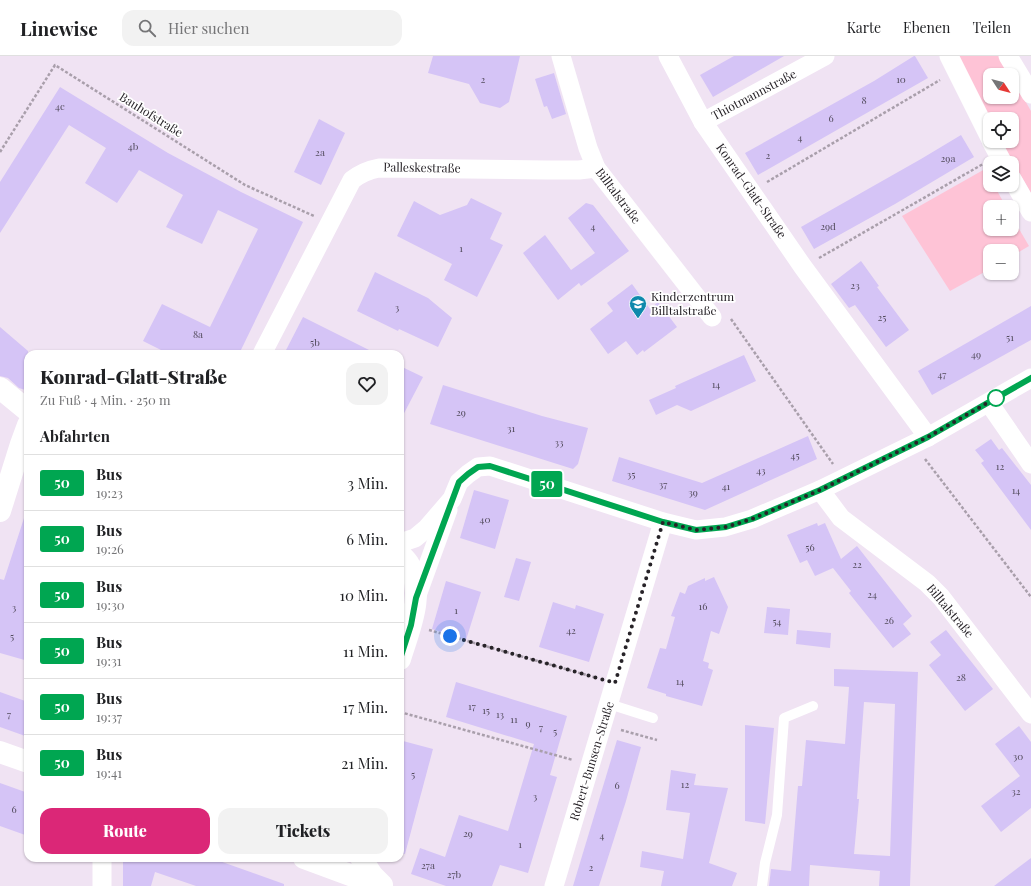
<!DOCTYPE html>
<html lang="de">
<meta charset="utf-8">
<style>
body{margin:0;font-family:"Playfair Display",serif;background:#f2f2f2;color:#202124;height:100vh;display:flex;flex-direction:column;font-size:15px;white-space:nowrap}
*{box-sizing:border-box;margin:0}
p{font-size:13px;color:#757577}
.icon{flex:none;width:22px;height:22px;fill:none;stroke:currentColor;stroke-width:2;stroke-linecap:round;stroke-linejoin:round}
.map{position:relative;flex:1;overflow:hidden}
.sheet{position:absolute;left:24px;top:294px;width:380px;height:512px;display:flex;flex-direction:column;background:#fff;border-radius:12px;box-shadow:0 1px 3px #0004}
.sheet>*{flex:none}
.badge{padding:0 8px;border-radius:3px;font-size:14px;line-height:26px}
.needle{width:26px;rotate:126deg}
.buttons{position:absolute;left:983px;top:12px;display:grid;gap:8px}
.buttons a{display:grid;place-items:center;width:36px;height:36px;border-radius:8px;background:#fff;box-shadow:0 1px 3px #0004;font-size:20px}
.you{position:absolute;width:20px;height:20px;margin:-10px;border:3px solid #fff;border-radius:50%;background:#1a73e8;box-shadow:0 0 0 6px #1a73e833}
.map>.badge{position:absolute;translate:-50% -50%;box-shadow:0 0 0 2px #fff}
h2{padding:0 16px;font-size:15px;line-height:36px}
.round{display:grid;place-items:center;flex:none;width:42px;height:42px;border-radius:12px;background:#f2f2f2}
.summary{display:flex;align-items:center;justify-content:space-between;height:68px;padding:0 16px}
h1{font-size:19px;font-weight:800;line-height:30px}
.action{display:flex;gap:8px;margin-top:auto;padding:8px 16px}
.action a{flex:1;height:46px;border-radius:12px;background:#db2777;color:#fff;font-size:16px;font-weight:800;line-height:46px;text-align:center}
.action a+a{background:#f2f2f2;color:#202124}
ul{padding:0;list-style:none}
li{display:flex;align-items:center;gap:12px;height:56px;padding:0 16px;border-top:1px solid #e0e0e0}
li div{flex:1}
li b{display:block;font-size:15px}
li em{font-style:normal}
li .badge{min-width:44px;font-weight:700;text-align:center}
header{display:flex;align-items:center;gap:24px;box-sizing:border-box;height:56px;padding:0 20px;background:#fff;border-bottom:1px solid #e0e0e0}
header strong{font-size:19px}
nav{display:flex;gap:22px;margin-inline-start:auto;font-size:14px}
.search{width:280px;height:36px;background:#f2f2f2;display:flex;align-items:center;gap:10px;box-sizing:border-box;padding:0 14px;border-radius:12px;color:#757577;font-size:15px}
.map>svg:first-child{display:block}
</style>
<header>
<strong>Linewise</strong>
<div class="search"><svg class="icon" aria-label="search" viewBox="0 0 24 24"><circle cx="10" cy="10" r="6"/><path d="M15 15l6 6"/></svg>Hier suchen</div>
<nav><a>Karte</a><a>Ebenen</a><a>Teilen</a></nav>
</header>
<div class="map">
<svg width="1031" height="830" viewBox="0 0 1031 830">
<rect width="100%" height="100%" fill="#f0e3f3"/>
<g fill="#fec3d6">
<polygon points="958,0 999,0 1010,19 990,19 990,41 1012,41 1012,22 1031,55 1031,137 1001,85 1012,85 1012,63 990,63"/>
<polygon points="985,113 990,122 990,129 994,129 1006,151 990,151 990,173 1012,173 1012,161 1029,190 1012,200 1012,195 990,195 990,213 950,235 902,160"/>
</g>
<g fill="#d5c4f6" fill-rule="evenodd">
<polygon points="433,0 520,0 509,46 500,52 480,47 469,28 428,17"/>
<polygon points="734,0 784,0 713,41 700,19"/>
<polygon points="914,0 915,0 928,22 758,119 745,97 874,25"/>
<polygon points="554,17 566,58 552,63 547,50 544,51 535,23"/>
<polygon points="60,31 168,97 241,136 303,166 239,298 169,298 143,285 162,248 210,271 258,173 218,154 202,188 166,171 183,139 139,114 117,147 85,127 106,92 69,69 0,177 0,126"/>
<polygon points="319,63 345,77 321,129 294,116"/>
<polygon points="961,79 974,101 895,148 814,193 801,171 921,103"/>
<polygon points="471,142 502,157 490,183 503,189 477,241 444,224 452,208 397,180 414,145 440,159 467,149"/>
<polygon points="586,147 593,149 629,195 581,230 579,227 558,244 523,197 545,179 571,214 595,197 568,162"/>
<polygon points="861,205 879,230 877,231 909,274 886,291 855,249 849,252 831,228"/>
<polygon points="375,216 428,242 452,262 438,291 399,273 398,275 357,255"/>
<polygon points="632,228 650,253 658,246 677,271 644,296 643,294 637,299 626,285 608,298 590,273 613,255 607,247"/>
<polygon points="1031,250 1031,284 932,339 918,315"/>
<polygon points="303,261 377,298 284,298"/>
<polygon points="0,271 28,295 28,335 19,332 8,322 0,320"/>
<polygon points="744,299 756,325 691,355 677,349 656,359 649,344 676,332 675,330"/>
<polygon points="400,310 423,321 400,365"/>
<polygon points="443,329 542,360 588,372 578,408 573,413 430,368"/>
<polygon points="808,380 817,403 705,454 612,425 619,401 702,427"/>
<polygon points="991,383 999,394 1002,392 1031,429 1031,474 981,407 984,405 975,394"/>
<polygon points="474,434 509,444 495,493 460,482"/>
<polygon points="25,459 28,460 28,605 0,597 0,523 4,524"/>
<polygon points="817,467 818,470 825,467 841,503 857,490 912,560 903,568 911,578 893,592 849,537 851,535 833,512 815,520 807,504 800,507 787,479"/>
<polygon points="516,502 531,506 519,545 504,541"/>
<polygon points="714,521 728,551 719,578 711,575 703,605 709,607 708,612 713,614 702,650 666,640 666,638 647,632 660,592 666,593 675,561 671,560 680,536 685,538 688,530 705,522 705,525"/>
<polygon points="446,525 481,536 466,584 432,573"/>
<polygon points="553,546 575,553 576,549 604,558 589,606 539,591"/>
<polygon points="767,551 790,553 788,579 764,577"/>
<polygon points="797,574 831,577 830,592 796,588"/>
<polygon points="946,574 993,633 965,655 929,609 941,599 930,586"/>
<path d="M834,613L918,616L910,830H879L880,815L810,809L809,830H769L771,813L791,815L798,730H802L806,684L845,688L849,631L834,630ZM864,646L895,648L890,800L854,798L859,743H857Z"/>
<polygon points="456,626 567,660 550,719 557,721 528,817 500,809 492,830 446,830 411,818 420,792 445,801 459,759 508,775 534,688 446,661"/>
<polygon points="0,636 28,646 28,681 0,671"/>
<polygon points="745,669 774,672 765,768 745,765"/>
<polygon points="1019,670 1031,686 1031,752 1001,776 981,750 1020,720 995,688"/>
<polygon points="617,684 641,691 626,745 599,830 573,830"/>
<polygon points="403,685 433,693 405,798 400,797 400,697"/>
<polygon points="671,714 696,718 694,729 728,732 709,807 737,817 732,830 661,830 664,815 640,811 642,795 683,803 690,757 666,754"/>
<polygon points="0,727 28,737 28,780 0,770"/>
<polygon points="123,802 211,802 284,828 284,830 196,830 155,816 151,830 123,830"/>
<polygon points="1031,802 1031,830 994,830"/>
</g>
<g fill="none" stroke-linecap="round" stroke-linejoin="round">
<g stroke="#a99fab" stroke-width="2.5" stroke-dasharray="3 2" stroke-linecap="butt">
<polyline points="0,96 55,9 245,129 314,160"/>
<polyline points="767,126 940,24"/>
<polyline points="819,202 983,108"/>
<polyline points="731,263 833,408"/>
<polyline points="925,403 1031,541"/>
<polyline points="429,574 597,622"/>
<polyline points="400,656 573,704"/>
<polyline points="621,674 657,684"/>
</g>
<g stroke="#fff" stroke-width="10">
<polyline points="609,648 653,662"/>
<polyline points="762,830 765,807 777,759 784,662 813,650"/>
</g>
<g stroke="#fff" stroke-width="19">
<polyline points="561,0 588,92 596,112 712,261"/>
<polyline points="668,0 703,66 803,211 928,381"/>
<polyline points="949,0 990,82"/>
<polyline points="1008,0 1031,38"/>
<polyline points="703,66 825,0"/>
<polyline points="991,85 1003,107"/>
<polyline points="1012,123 1031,156"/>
<path d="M262,298L352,124C361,117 368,114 379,112L547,114H579L596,112"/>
<polyline points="989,347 1031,408"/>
<polyline points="820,434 841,462 927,527 941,541 1031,658"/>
<polyline points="400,487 415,482 427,472 452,443 459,426 468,418 478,411 490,410 663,466 696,474 725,471 752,463 820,434 928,381 1031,322"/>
<polyline points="416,542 448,454"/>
<polyline points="102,802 102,830"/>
<polyline points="554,830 663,466"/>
</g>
<g stroke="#fff" stroke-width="22">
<polyline points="0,332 28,355"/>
<polyline points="0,455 21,388 28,369"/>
<path d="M400,498C403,501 406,504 408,507C426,537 409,573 400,603"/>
<polyline points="0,696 28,706"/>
<polyline points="304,802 380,830"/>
<polyline points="361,802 372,819 382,829"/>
</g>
</g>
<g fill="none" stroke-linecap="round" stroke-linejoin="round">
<defs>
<polyline id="line" points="400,603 411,569 416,542 459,426 468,418 478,411 490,410 663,466 696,474 726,471 752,463 820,434 928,381 1031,322"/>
</defs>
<use href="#line" stroke="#fff" stroke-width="9"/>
<use href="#line" stroke="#00a651" stroke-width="6"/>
<polyline stroke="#272328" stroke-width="4" stroke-dasharray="0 7.2" points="450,580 615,627 663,466 696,474 726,471 752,463 820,434 928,381 996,342"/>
</g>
<defs>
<symbol id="school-pin" viewBox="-11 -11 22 30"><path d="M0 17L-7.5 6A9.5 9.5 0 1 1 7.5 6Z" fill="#0e89ac" stroke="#fff"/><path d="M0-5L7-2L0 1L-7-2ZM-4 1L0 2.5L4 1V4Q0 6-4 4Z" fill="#fff"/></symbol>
</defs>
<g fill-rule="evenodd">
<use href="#school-pin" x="628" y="238" width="20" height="27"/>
</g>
<circle fill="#fff" stroke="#00a651" stroke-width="2" cx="996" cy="342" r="8"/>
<g text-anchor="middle" stroke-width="3.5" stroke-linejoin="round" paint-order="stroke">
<g font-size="10" fill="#524b5c">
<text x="483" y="27">2</text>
<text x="901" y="27">10</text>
<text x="864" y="48">8</text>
<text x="60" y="54">4c</text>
<text x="831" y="66">6</text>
<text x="800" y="85">4</text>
<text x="133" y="94">4b</text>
<text x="320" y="100">2a</text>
<text x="768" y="103">2</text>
<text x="948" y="106">29a</text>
<text x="593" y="174">4</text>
<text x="828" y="174">29d</text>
<text x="461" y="196">1</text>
<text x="855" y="233">23</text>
<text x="397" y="255">3</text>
<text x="882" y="265">25</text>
<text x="198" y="282">8a</text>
<text x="1010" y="285">51</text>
<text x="315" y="290">5b</text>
<text x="976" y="302">49</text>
<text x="942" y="322">47</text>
<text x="716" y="332">14</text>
<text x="461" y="360">29</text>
<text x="511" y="376">31</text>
<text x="559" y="390">33</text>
<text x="795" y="403">45</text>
<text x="1000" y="414">12</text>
<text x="761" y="418">43</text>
<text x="631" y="422">35</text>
<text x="663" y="432">37</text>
<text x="726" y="434">41</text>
<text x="1016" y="438">14</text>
<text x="693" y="440">39</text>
<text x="485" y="467">40</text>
<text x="810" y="495">56</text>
<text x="857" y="512">22</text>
<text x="872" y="542">24</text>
<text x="703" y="554">16</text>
<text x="14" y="555">3</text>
<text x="456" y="558">1</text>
<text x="889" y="568">26</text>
<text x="777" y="569">54</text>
<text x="571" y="578">42</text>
<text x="12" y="584">5</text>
<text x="961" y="625">28</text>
<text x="680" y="629">14</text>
<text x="472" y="654">17</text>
<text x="486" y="658">15</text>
<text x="9" y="662">7</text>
<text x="500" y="662">13</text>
<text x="514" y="667">11</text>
<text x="528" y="671">9</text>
<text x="541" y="675">7</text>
<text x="555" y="679">5</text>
<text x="1018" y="704">30</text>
<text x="413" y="722">5</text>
<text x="685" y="732">12</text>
<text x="617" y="733">6</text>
<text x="1016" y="739">32</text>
<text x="535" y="744">3</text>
<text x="14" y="757">6</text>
<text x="468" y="781">29</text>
<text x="602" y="783">4</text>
<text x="520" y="792">1</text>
<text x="428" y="813">27a</text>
<text x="591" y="815">2</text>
<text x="454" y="822">27b</text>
</g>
<g font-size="12" fill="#272328" stroke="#fff">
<text transform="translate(754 39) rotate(-28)" y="4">Thiotmannstraße</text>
<text transform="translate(151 59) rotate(32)" y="4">Bauhofstraße</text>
<text transform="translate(422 112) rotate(1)" y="4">Palleskestraße</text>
<text transform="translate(751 135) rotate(55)" y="4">Konrad-Glatt-Straße</text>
<text transform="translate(618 140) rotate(53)" y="4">Billtalstraße</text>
<text transform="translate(950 555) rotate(50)" y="4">Billtalstraße</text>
<text transform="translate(592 705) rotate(-73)" y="4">Robert-Bunsen-Straße</text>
</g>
<g font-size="12" fill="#272328" stroke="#fff" text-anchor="start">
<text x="651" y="245">Kinderzentrum<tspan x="651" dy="14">Billtalstraße</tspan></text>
</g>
</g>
</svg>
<div class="buttons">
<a><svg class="needle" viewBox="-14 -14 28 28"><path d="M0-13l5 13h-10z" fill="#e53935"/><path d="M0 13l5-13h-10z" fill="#757577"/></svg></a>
<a><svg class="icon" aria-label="locate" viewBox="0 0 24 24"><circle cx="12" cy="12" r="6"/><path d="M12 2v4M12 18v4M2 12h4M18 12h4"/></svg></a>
<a><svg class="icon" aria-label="layers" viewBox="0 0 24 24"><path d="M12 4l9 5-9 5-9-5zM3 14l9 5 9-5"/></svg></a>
<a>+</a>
<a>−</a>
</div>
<div class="you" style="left:450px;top:580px"></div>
<b class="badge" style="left:547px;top:428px;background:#00a651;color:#fff">50</b>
<section class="sheet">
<div class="summary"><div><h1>Konrad-Glatt-Straße</h1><p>Zu Fuß · 4 Min. · 250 m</p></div><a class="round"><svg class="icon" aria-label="heart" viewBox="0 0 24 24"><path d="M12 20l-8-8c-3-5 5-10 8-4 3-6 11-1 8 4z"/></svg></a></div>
<h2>Abfahrten</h2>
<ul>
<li><span class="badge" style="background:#00a651;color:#fff">50</span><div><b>Bus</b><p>19:23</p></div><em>3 Min.</em></li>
<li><span class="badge" style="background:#00a651;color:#fff">50</span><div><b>Bus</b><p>19:26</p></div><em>6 Min.</em></li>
<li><span class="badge" style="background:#00a651;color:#fff">50</span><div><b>Bus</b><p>19:30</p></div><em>10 Min.</em></li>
<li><span class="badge" style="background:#00a651;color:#fff">50</span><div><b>Bus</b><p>19:31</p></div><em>11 Min.</em></li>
<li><span class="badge" style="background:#00a651;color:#fff">50</span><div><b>Bus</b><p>19:37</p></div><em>17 Min.</em></li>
<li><span class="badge" style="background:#00a651;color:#fff">50</span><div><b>Bus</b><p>19:41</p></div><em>21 Min.</em></li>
</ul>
<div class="action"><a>Route</a><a>Tickets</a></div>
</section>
</div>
